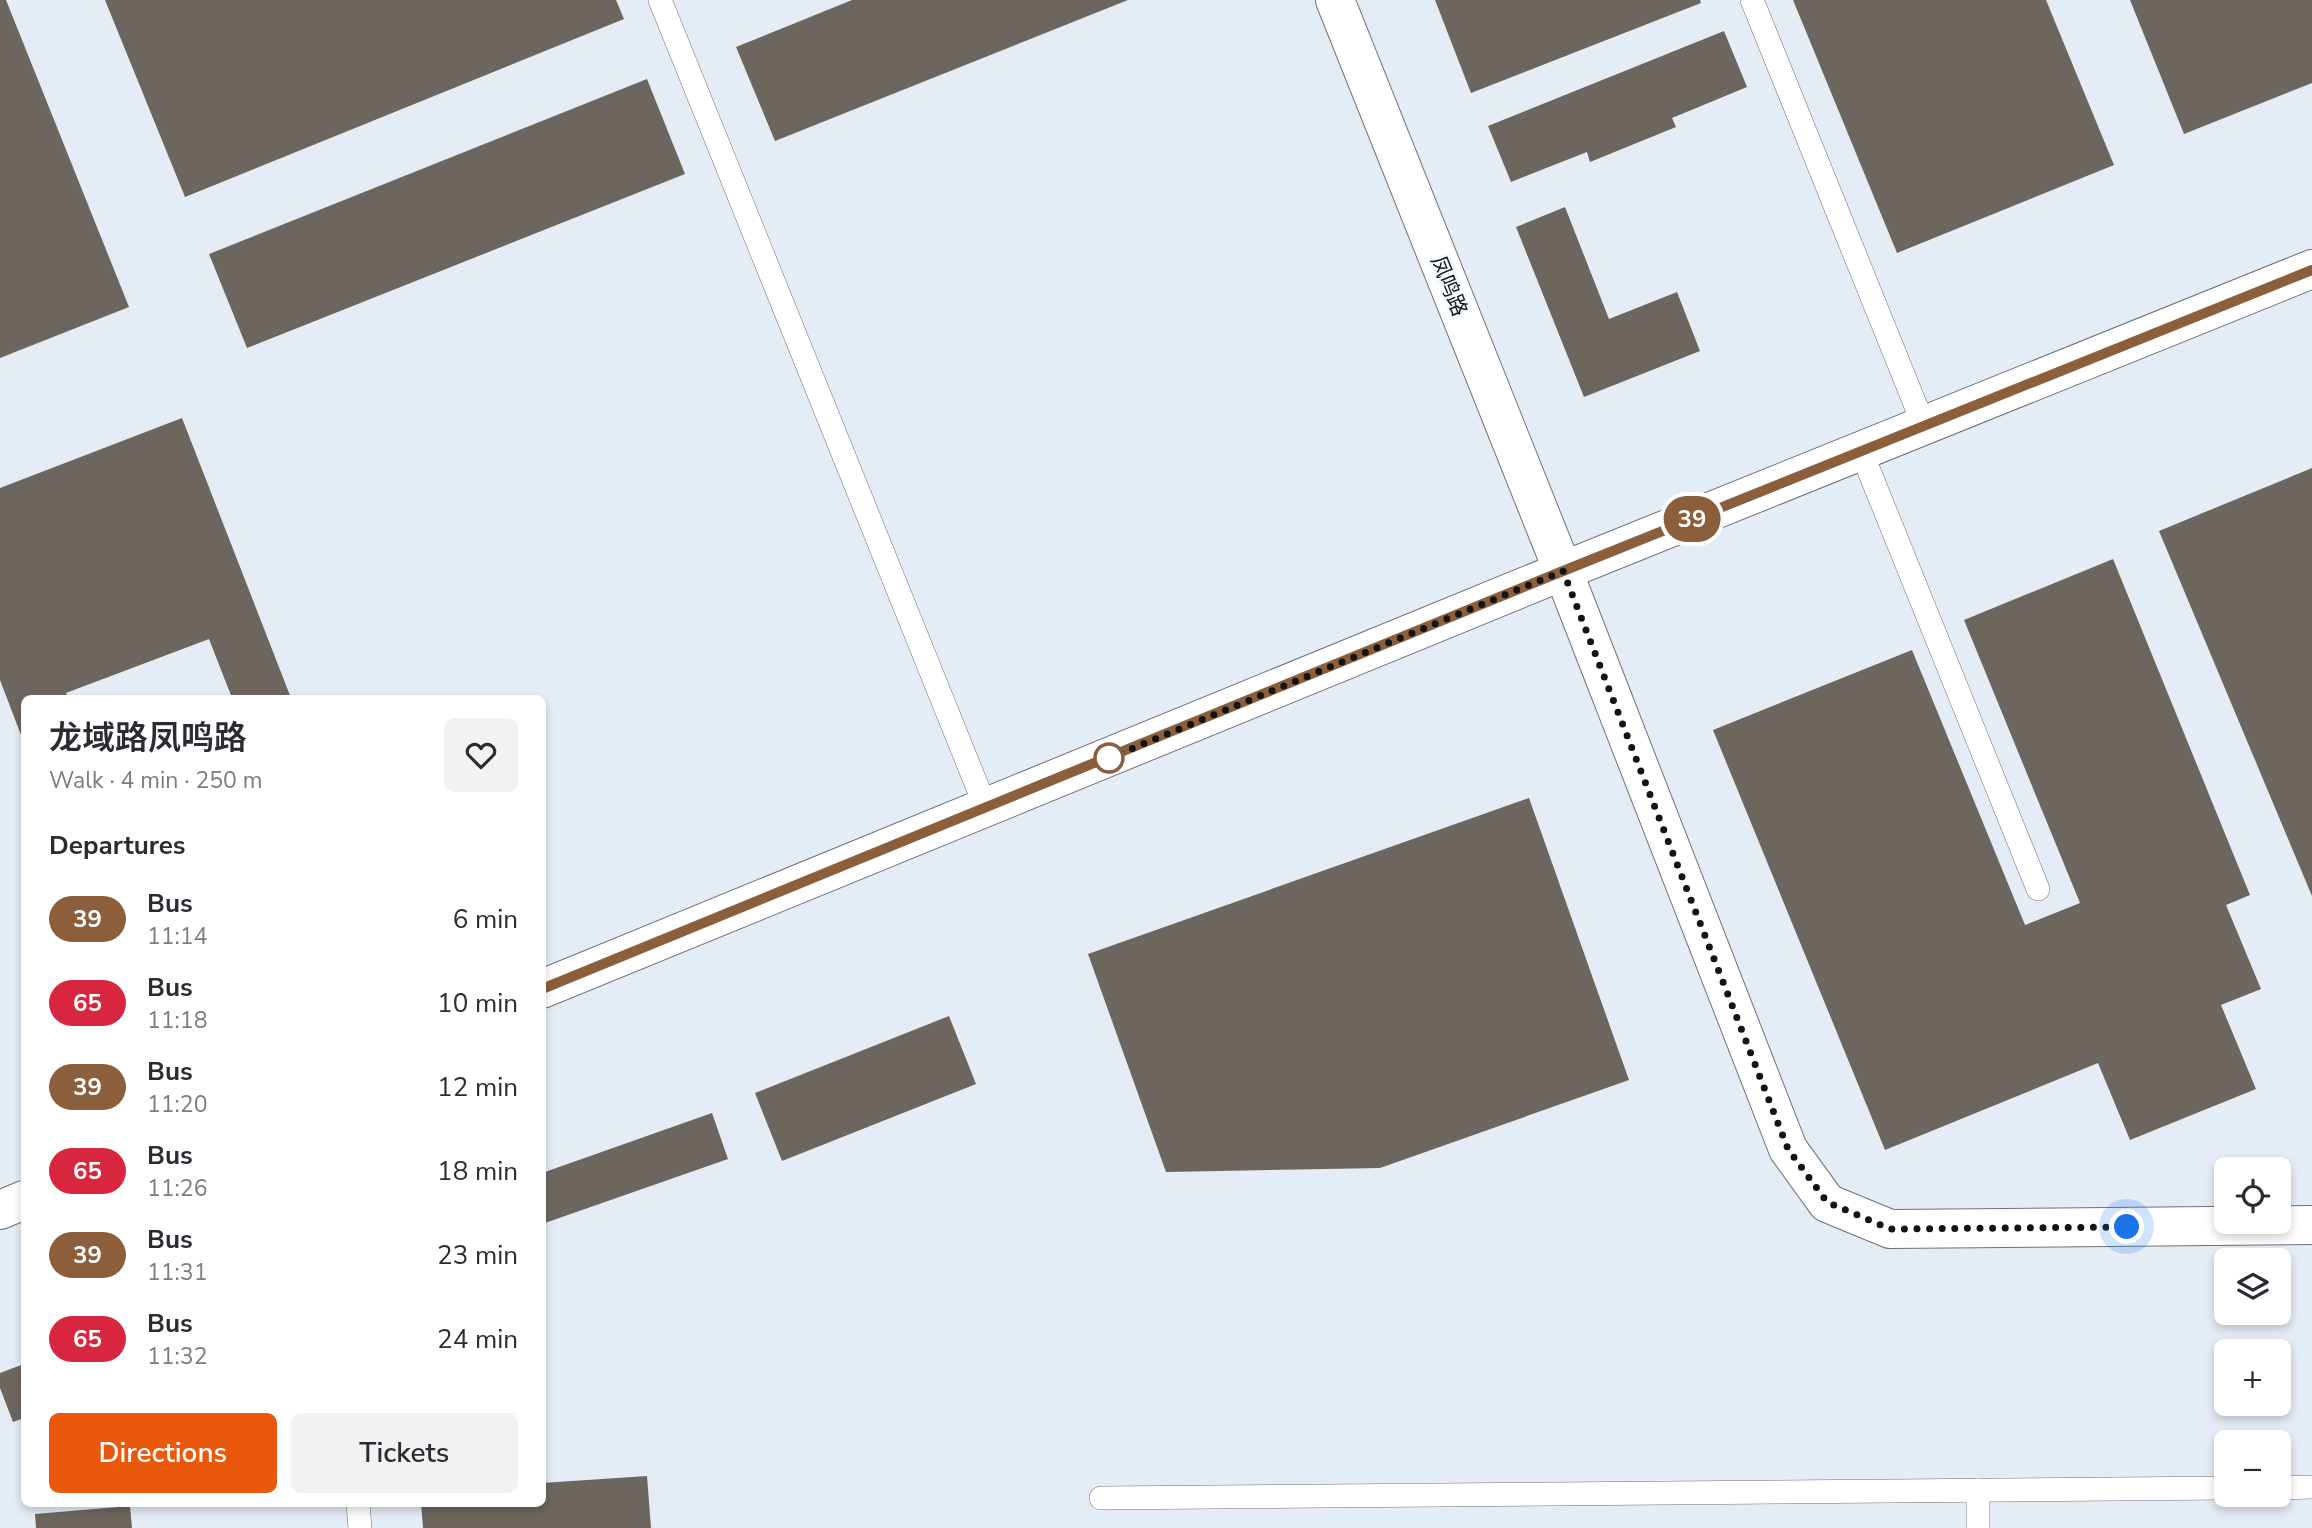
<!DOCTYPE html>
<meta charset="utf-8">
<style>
body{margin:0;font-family:"Nunito Sans","Noto Sans SC",sans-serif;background:#f2f2f3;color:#2b2b33;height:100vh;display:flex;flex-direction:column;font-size:26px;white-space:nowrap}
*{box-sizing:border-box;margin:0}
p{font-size:23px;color:#7c7c81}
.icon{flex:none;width:38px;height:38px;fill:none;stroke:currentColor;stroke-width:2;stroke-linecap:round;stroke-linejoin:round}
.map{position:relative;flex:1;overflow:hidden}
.side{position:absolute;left:21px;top:695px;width:525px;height:812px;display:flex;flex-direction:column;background:#fff;border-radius:10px;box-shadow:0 4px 10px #0003}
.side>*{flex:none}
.badge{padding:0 14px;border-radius:23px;font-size:24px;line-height:46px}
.controls{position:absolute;left:2214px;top:1157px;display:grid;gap:14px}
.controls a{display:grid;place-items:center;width:77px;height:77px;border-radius:10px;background:#fff;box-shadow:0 4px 10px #0003;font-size:35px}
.you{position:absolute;width:35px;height:35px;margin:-18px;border:5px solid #fff;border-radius:50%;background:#1a73e8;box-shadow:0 0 0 10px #1a73e833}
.map>.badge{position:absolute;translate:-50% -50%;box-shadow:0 0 0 4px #fff}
h2{padding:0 28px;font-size:26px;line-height:63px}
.round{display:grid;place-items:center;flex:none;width:74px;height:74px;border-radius:10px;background:#f2f2f3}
.overview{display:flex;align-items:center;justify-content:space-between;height:119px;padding:0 28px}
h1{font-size:33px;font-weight:600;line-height:52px}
.cta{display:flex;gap:14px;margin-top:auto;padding:14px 28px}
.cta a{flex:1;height:80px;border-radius:10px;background:#ea580c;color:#fff;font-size:28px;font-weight:600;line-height:80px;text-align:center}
.cta a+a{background:#f2f2f3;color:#2b2b33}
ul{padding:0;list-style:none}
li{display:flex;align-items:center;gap:21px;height:84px;padding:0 28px}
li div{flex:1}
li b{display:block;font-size:26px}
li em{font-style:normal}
li .badge{min-width:77px;font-weight:700;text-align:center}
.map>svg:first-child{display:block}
</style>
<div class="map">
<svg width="2312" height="1528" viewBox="0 0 2312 1528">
<rect width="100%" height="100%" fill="#e4ecf5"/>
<g fill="#6d665e">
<polygon points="0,0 6,0 129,307 0,358"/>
<polygon points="105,0 616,0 624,19 185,197"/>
<polygon points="852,0 1128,0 775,141 736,47"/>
<polygon points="1435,0 1700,0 1701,3 1471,93"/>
<polygon points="1793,0 2046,0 2114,165 1897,253"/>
<polygon points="2130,0 2312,0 2312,83 2184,134"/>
<polygon points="1724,31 1747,87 1672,118 1676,127 1590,162 1587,152 1511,182 1488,126"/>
<polygon points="647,79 685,174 247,348 209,254"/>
<polygon points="1565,207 1609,319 1677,292 1700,351 1584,397 1516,227"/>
<polygon points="182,418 291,698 232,698 209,639 66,693 68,698 24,698 24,743 0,680 0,488"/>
<polygon points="2312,468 2312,896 2159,531"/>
<polygon points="2113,559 2250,895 2226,905 2261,989 2221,1005 2256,1089 2130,1140 2098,1063 1885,1150 1713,730 1912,650 2025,925 2080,903 1964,620"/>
<polygon points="1529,798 1629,1080 1380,1168 1166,1172 1088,954"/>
<polygon points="949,1016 976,1084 782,1161 755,1093"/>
<polygon points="712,1113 728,1159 542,1224 542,1173"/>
<polygon points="24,1364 24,1418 13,1422 0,1388 0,1373"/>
<polygon points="647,1476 651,1528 423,1528 421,1503 542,1503 542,1483"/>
<polygon points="130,1506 132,1528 36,1528 35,1514"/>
</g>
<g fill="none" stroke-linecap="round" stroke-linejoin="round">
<defs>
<g id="service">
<polyline points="660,0 986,808"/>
<polyline points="1752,0 1924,426"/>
<polyline points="1861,451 2038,889"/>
<polyline points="2278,1488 2312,1487"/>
<polyline points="1978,1490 1978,1528"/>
<polyline points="1101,1498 2226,1488"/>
<polyline points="358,1503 360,1528"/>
</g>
<g id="tertiary">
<polyline points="1335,0 1563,571 1788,1149 1827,1203 1890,1229 2312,1225"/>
<polyline points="542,989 1563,571 2312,269"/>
<polyline points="0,1210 24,1200"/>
</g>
</defs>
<use href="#service" stroke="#6c727a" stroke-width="24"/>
<use href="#tertiary" stroke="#6c727a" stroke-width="40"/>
<use href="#service" stroke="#fff" stroke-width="23"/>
<use href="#tertiary" stroke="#fff" stroke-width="38"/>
</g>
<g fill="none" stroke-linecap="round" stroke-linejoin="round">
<defs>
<polyline id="line" points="542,989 1563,571 2312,270"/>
</defs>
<use href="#line" stroke="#fff" stroke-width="16"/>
<use href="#line" stroke="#8b5e3c" stroke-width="10"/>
<polyline stroke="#121417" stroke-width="7" stroke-dasharray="0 12.6" points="1109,758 1563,571 1788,1149 1827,1202 1890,1229 2127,1227"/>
</g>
<circle fill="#fff" stroke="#8b5e3c" stroke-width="3.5" cx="1109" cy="758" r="14"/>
<g text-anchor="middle" stroke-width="6" stroke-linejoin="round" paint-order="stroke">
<g font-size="21" fill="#121417" stroke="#f4f9fe">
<text transform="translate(1449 286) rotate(68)" y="7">凤鸣路</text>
</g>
</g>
</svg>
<div class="controls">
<a><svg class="icon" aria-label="locate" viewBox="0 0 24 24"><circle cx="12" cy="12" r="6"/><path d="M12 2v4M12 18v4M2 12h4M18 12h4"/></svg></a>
<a><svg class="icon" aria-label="layers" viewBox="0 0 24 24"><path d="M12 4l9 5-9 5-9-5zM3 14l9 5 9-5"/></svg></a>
<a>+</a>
<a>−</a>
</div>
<div class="you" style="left:2127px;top:1227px"></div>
<b class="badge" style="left:1692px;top:519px;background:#8b5e3c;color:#fff">39</b>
<section class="side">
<div class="overview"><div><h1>龙域路凤鸣路</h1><p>Walk · 4 min · 250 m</p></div><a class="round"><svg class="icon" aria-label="heart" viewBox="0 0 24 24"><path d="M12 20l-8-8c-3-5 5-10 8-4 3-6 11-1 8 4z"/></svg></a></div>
<h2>Departures</h2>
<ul>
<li><span class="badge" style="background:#8b5e3c;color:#fff">39</span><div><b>Bus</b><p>11:14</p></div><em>6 min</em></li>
<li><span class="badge" style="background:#d7263d;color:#fff">65</span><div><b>Bus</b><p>11:18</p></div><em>10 min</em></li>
<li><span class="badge" style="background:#8b5e3c;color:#fff">39</span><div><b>Bus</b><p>11:20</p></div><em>12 min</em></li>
<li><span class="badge" style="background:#d7263d;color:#fff">65</span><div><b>Bus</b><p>11:26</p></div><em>18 min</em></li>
<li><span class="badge" style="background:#8b5e3c;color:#fff">39</span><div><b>Bus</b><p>11:31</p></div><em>23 min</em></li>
<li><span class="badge" style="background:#d7263d;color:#fff">65</span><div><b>Bus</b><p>11:32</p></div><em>24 min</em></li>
</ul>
<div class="cta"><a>Directions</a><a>Tickets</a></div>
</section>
</div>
